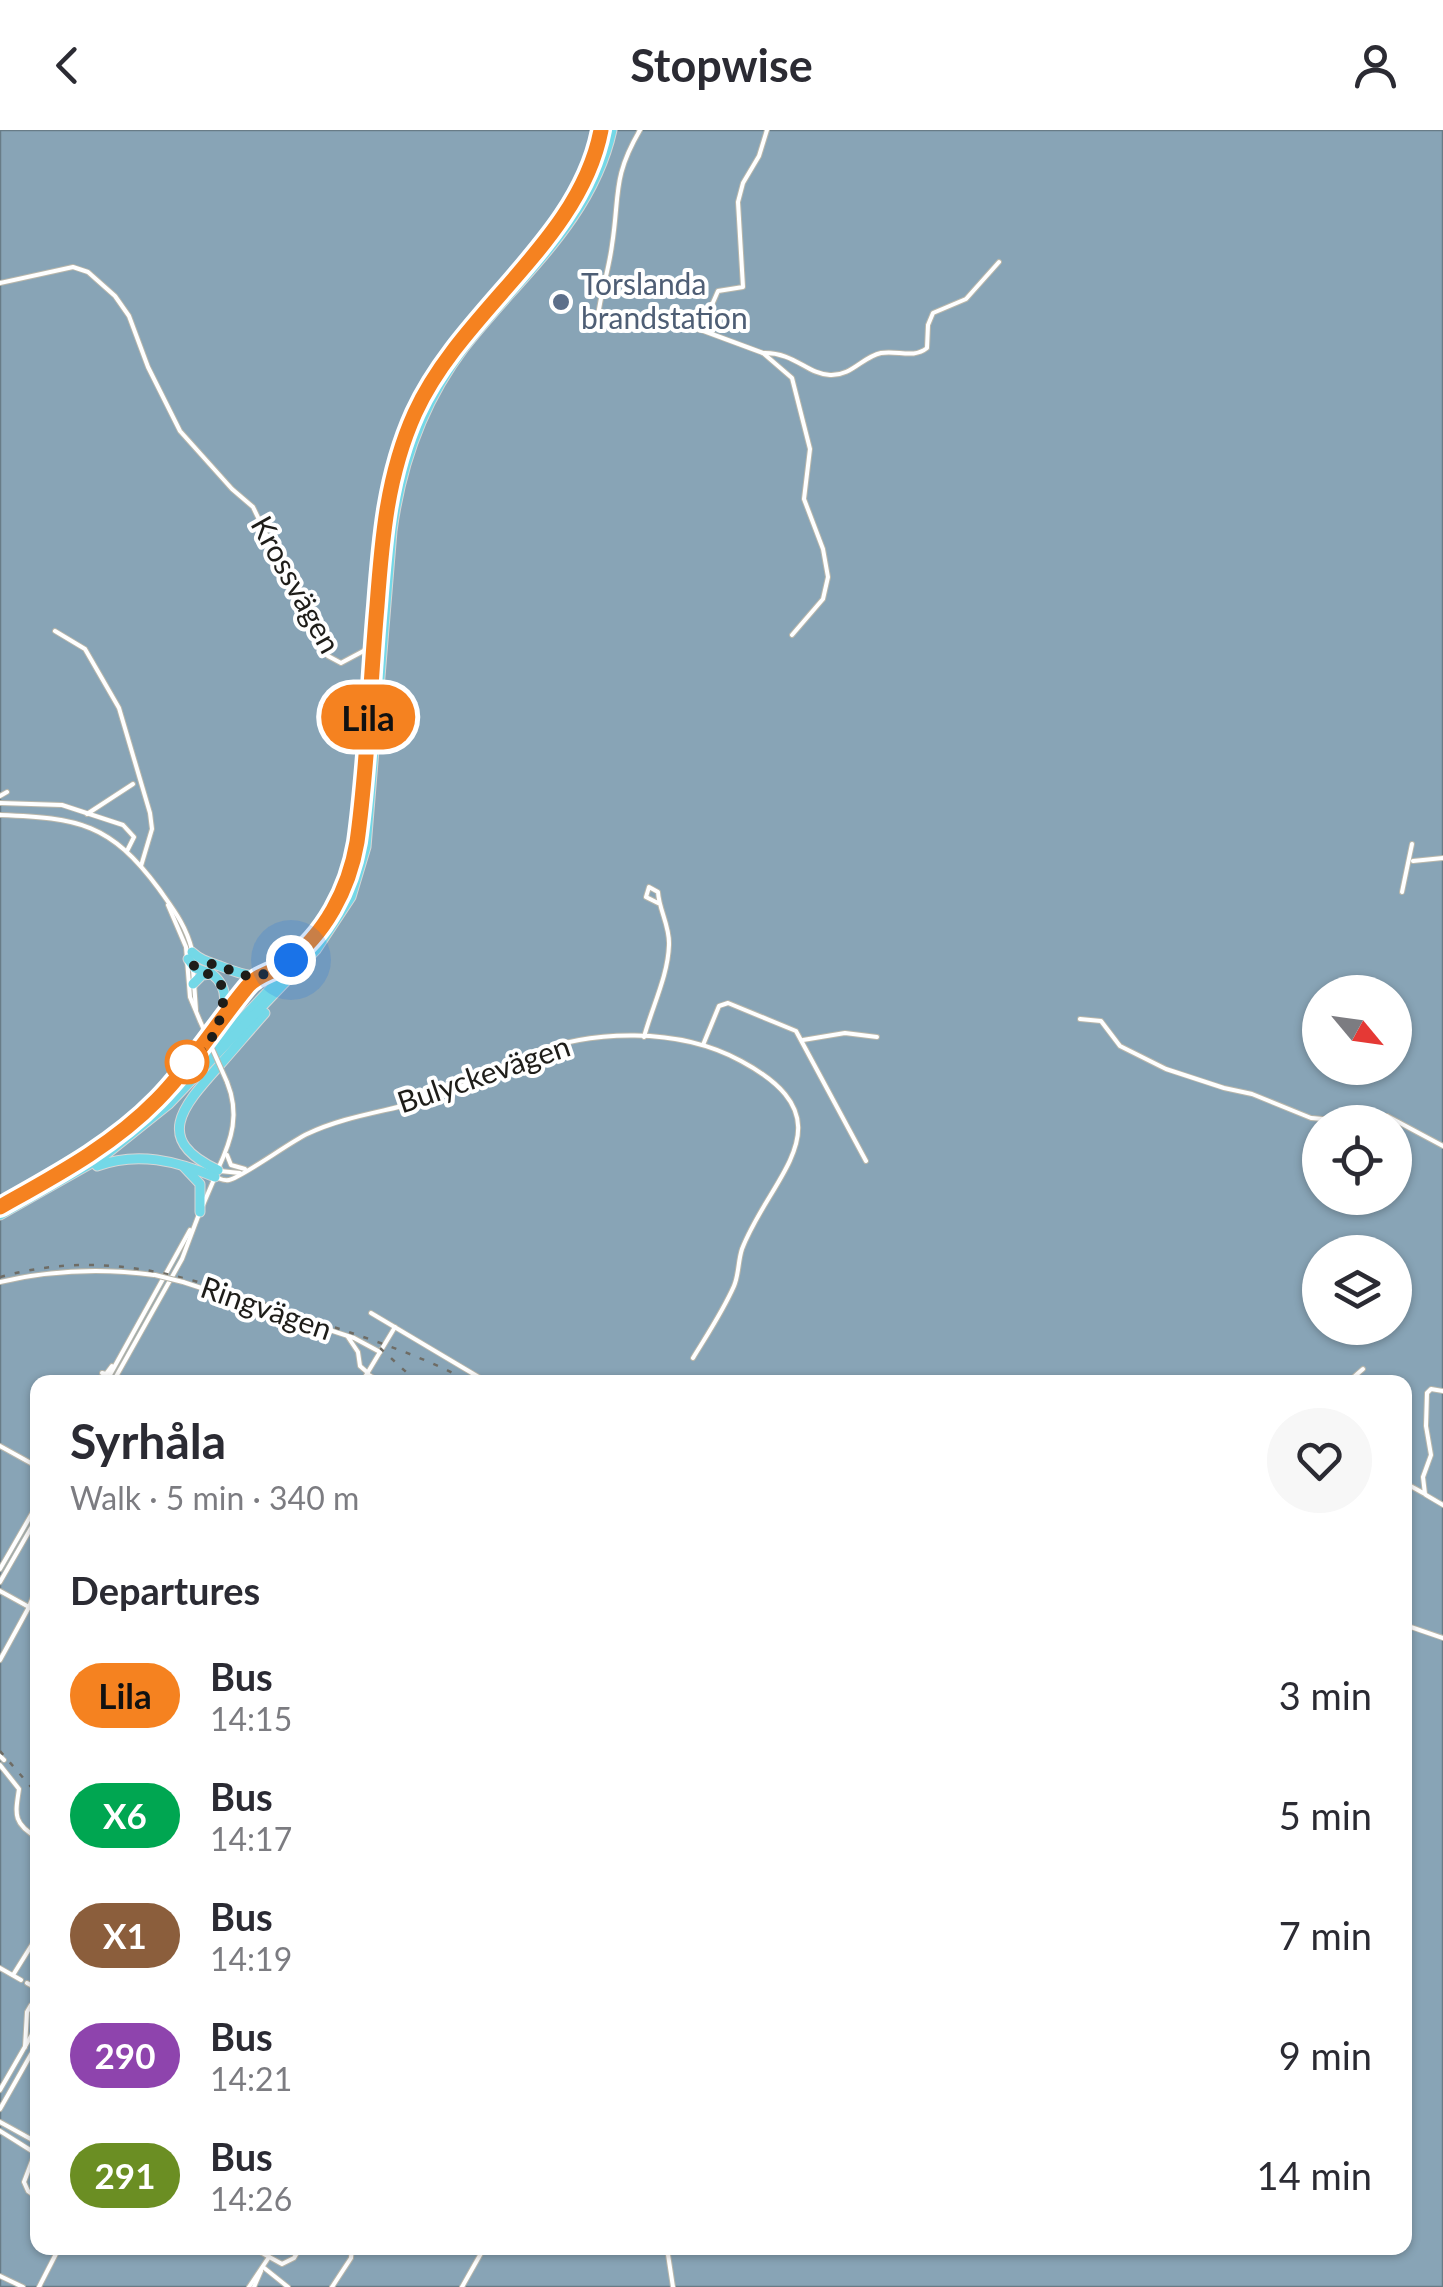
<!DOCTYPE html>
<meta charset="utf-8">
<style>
body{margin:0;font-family:Lato,sans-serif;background:#f7f7f7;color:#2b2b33;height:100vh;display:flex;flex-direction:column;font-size:38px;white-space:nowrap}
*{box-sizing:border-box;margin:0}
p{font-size:32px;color:#7c7c81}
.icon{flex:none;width:55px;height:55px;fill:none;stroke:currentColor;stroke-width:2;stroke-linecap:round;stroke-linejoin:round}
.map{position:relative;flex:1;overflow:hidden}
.sheet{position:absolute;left:30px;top:1245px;width:1382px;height:880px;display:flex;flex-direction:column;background:#fff;border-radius:20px;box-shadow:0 2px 8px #0004}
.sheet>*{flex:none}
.badge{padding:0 20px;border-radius:32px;font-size:35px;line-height:65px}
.needle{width:65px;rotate:119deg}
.tools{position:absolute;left:1302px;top:845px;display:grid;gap:20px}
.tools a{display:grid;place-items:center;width:110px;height:110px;border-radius:50%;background:#fff;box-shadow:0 2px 8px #0004;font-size:50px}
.you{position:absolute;width:50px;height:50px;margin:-25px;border:8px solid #fff;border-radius:50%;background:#1a73e8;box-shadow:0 0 0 15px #1a73e833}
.map>.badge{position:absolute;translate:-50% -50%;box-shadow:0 0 0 5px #fff}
h2{padding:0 40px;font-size:38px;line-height:90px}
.round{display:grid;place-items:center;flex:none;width:105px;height:105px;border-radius:52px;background:#f7f7f7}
.overview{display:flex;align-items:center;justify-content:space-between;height:170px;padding:0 40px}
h1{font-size:48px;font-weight:700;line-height:75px}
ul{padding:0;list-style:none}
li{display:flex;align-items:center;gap:30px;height:120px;padding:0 40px}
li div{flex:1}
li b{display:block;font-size:38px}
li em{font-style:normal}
li .badge{min-width:110px;font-weight:700;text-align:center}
header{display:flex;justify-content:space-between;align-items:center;height:130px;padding:0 40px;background:#fff;font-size:45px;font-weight:700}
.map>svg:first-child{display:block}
</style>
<header><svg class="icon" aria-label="back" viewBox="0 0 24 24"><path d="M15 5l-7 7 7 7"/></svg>Stopwise<svg class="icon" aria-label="person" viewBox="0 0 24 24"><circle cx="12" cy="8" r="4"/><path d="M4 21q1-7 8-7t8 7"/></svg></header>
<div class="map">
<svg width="1443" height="2157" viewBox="0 0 1443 2157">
<rect width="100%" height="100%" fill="#f9f6ea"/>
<path fill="#88a4b6" stroke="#687c87" stroke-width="2.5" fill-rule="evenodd" d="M0,0H1443V2157H0ZM1320,862H1395V938H1320ZM1320,992H1395V1068H1320ZM1320,1122H1395V1198H1320ZM38,1252H1405V2118H38Z"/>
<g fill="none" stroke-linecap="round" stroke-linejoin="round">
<defs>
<g id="street">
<path d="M640,0C612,48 620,64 612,115C609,139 601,162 598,186L610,193L660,190L701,200L763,223L792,248L810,319L804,369L823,419L828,447L823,469L792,505"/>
<polyline points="0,153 73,137 88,142 115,166 129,186 148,237 180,301 232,359 253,377 304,484 328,526 341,533 371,517"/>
<polyline points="701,200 718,161 743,157 738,72 743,53 759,26 767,0"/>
<path d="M763,223C794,222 807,244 830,245C852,246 862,227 881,223C898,220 913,229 927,218L928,195L933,183L966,169L999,132"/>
<polyline points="55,501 85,519 119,578 150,683 152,699 141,736"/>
<polyline points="0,666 7,662"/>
<polyline points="0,673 62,675 123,695 134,707 127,721"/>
<polyline points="87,684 133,654"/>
<path d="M0,685C79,688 110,693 159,759C173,779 186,795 192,820"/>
<polyline points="1413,731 1443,728"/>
<polyline points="1402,762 1412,714"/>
<polyline points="168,775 186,817 190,867 200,891"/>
<polyline points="193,839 196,880"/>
<polyline points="1080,889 1101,891 1120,916 1166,939 1224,958 1252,964 1311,988 1347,991 1387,986 1443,1016"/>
<path d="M644,907C652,877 668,846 669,815C670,796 659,780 658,762L649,757L646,767L658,773"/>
<polyline points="803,910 845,903 877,907"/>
<polyline points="703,915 719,876 728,873 796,901 866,1031"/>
<polyline points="227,1025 231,1035 245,1039"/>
<path d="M218,1039C232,1009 240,984 227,952"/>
<polyline points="220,1041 240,1043"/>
<path d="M215,1047C221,1049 223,1051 229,1050C241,1048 290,1012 307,1004C349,984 394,981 438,966C469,956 496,937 527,925C591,899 679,897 741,931C853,991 771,1044 742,1119C738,1131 739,1144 734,1156C723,1181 707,1205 693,1228"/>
<polyline points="203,1075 215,1047"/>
<path d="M0,1152C52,1140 101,1138 154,1145"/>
<polyline points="183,1152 354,1208 380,1222"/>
<polyline points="371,1183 487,1252"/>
<polyline points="348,1207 358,1222 360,1236 368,1243"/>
<polyline points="102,1243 106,1244 112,1236"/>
<polyline points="367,1244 381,1252"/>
<polyline points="106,1252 190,1100"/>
<polyline points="113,1252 182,1129 199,1084"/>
<polyline points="362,1252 395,1197"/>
<polyline points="1348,1252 1363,1239"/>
<polyline points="0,1316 38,1337"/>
<polyline points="1405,1353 1425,1364 1423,1347 1431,1325 1426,1296 1427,1263 1431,1259 1443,1261"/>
<polyline points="1426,1365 1443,1375"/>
<polyline points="1405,1425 1409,1439 1405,1466"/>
<polyline points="0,1439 38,1373"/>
<polyline points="0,1452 38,1386"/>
<polyline points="0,1461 38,1482"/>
<polyline points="1405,1495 1443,1508"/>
<polyline points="0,1530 29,1477 38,1454"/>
<polyline points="0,1626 4,1630"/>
<path d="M0,1635L19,1659C15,1685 13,1694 38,1708"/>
<polyline points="0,1838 21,1850"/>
<polyline points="13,1845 38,1805"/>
<polyline points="27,1853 38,1859"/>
<polyline points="25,1917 27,1882 31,1875 38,1876"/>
<polyline points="0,1960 38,1894"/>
<polyline points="0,1979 38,1912"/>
<polyline points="0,1992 38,2013"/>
<polyline points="0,2001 35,2023 24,2052 28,2061 38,2068"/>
<polyline points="38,2040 33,2050 38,2058"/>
<polyline points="253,2118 282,2134 294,2128 300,2118"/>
<polyline points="667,2118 673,2157"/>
<polyline points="263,2137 288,2157"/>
<polyline points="0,2146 23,2157"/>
<polyline points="39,2157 59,2118"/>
<polyline points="249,2157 269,2127"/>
<polyline points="254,2157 261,2141"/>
<polyline points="332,2157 351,2128 352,2118"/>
<polyline points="462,2157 484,2118"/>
</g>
<g id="primary">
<path d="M192,822C202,831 209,832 220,836C253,849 265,851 294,827"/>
<polyline points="188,829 195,838 209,843"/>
<path d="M189,938C206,914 245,870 212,844L202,845L193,854"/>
<path d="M97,1036C138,1021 176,1031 215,1047"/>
<polyline points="184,1037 200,1054 200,1082"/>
<path d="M218,1040C153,1010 182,977 218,937C234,919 249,901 265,883"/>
<path d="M0,1077C40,1054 83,1034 120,1007C161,977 196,938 231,900C284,844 343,791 357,711L382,404C390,335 414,268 457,213C511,143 579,87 605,0"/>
<path d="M0,1085L104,1026L169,974L316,820L351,767L366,717L392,401C401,334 423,272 464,218C518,148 592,91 612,0"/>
</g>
</defs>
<use href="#street" stroke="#b9b7ab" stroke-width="6"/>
<use href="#primary" stroke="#d6d6d6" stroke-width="11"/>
<use href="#street" stroke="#fff" stroke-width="4"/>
<use href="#primary" stroke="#73d8e7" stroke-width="9"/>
<g stroke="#6e6c65" stroke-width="2.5" stroke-dasharray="5 10" stroke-linecap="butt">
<path d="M0,1147C118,1115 204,1153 313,1190C366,1208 421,1225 470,1252"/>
<polyline points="380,1218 417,1252"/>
<polyline points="0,1621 38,1665"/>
</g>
<defs>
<g id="street-bridge">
<polyline points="200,891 227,952"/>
<polyline points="155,1145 183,1152"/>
</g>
</defs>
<use href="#street-bridge" stroke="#b9b7ab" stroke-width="6" stroke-linecap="butt"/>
<use href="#street-bridge" stroke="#fff" stroke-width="4"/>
</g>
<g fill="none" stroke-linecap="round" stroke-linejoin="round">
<defs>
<path id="line" d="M0,1077C55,1046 112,1016 157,970C189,938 218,892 247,857C257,844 273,843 286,833C325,805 349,759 357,712C368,634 370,554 377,476C382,409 387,345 415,283C462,180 580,111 601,0"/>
</defs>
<use href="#line" stroke="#fff" stroke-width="22"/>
<use href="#line" stroke="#f58220" stroke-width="15"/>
<path stroke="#1e1d19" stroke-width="10" stroke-dasharray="0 18" d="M187,932C212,922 232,874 219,850L193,836C232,823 236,869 291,830"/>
</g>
<circle fill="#5c6f8a" stroke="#fff" stroke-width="4" cx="561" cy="172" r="10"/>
<circle fill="#fff" stroke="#f58220" stroke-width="5" cx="187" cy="932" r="20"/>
<g text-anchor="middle" stroke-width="8" stroke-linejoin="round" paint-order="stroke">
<g font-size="30" fill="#4e5e75" stroke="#fff" text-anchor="start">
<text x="581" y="165">Torslanda<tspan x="581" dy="34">brandstation</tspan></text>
</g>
<g font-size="30" fill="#1e1d19" stroke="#fff">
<text transform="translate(295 455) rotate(61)" y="10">Krossvägen</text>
<text transform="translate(484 945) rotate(-19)" y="10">Bulyckevägen</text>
<text transform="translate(266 1179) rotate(19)" y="10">Ringvägen</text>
</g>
</g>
</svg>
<div class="tools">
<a><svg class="needle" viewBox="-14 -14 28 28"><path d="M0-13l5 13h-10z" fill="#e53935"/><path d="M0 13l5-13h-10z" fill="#7c7c81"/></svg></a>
<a><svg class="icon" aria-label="locate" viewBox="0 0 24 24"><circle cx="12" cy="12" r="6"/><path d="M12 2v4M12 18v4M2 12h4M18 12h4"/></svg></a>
<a><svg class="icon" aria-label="layers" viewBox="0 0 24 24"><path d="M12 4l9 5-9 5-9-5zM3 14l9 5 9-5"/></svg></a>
</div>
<div class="you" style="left:291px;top:830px"></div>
<b class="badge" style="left:368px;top:587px;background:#f58220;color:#111">Lila</b>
<section class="sheet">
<div class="overview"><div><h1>Syrhåla</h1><p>Walk · 5 min · 340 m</p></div><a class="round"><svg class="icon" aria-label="heart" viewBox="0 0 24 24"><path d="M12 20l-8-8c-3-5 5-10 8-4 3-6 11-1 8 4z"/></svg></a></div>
<h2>Departures</h2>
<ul>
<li><span class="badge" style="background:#f58220;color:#111">Lila</span><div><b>Bus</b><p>14:15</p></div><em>3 min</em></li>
<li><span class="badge" style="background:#00a651;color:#fff">X6</span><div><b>Bus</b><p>14:17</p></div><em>5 min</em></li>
<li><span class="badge" style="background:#8b5e3c;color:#fff">X1</span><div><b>Bus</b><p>14:19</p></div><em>7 min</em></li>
<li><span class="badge" style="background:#8e44ad;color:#fff">290</span><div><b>Bus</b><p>14:21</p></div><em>9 min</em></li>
<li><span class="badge" style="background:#6b8e23;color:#fff">291</span><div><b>Bus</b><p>14:26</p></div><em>14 min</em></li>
</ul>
</section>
</div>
